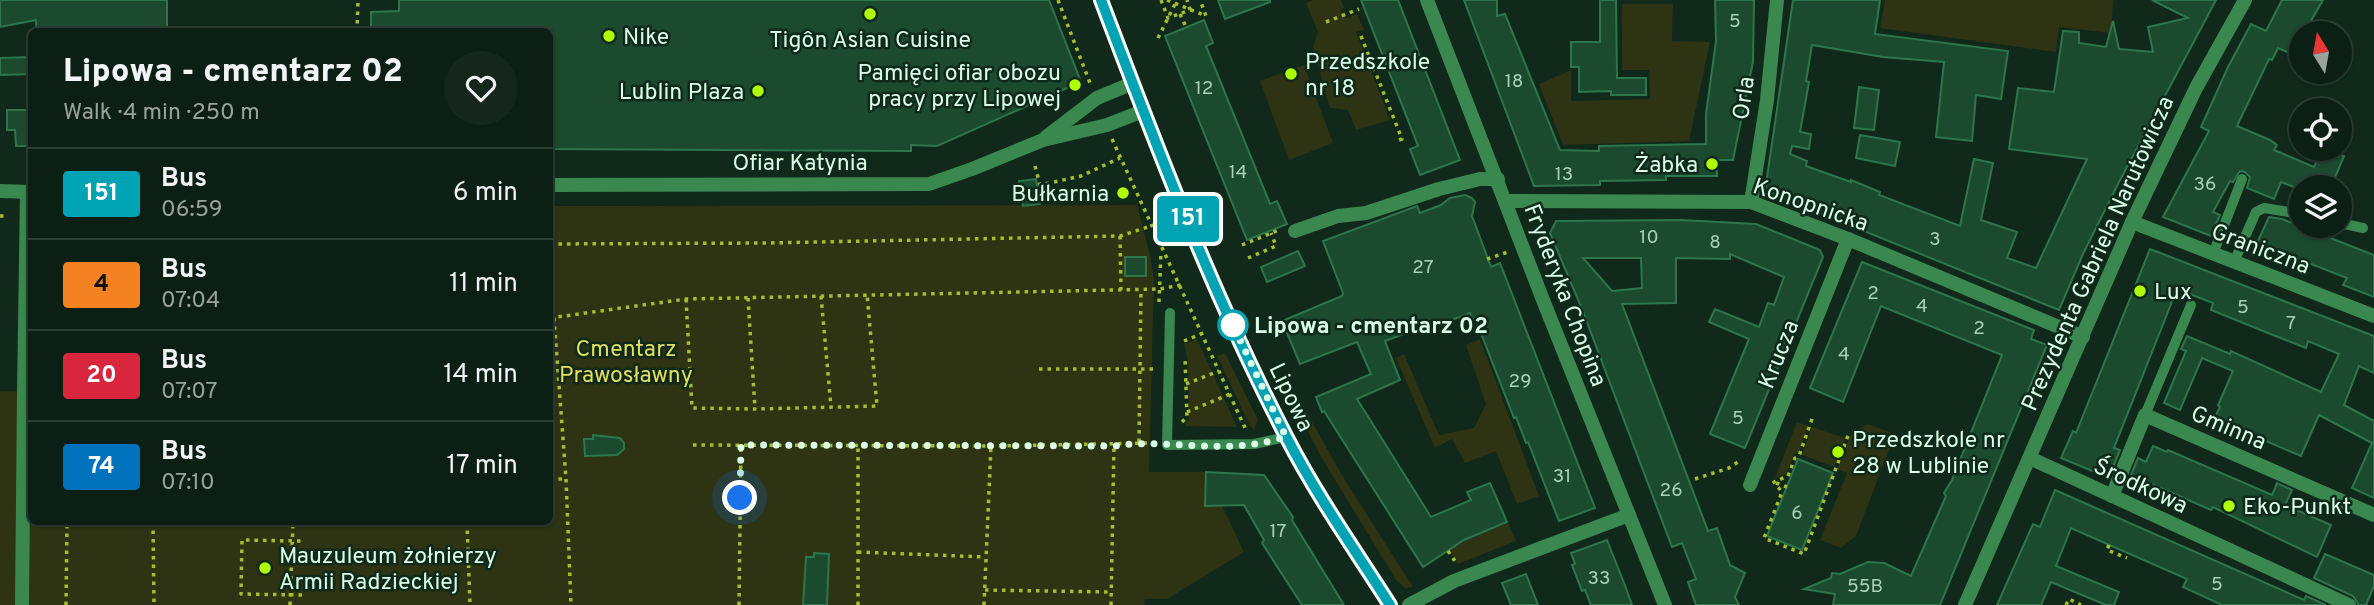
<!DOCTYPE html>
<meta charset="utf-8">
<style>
body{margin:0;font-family:Overpass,sans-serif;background:#15271d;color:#f1f3f6;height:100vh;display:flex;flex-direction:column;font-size:26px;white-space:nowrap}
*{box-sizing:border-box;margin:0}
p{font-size:23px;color:#9aa2a0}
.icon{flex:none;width:38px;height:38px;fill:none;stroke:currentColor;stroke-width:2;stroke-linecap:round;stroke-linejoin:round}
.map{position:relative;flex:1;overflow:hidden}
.panel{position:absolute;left:28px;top:28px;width:525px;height:497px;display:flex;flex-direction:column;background:#0c1f14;border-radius:10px;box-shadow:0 2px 5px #0004,0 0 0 2px #2c3d34}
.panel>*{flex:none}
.badge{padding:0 14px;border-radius:5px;font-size:24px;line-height:46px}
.needle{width:46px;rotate:349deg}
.tools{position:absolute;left:2289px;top:21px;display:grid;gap:14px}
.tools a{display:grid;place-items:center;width:63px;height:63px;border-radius:50%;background:#0c1f14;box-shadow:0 2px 5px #0004,0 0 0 2px #2c3d34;font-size:35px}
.you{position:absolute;width:35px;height:35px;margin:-18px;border:5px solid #fff;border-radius:50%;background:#1a73e8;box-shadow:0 0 0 10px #1a73e833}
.map>.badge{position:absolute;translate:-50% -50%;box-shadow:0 0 0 4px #fff}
.round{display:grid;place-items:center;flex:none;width:74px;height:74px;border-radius:37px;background:#15271d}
.headline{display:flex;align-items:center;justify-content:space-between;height:119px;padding:0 35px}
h1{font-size:33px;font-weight:800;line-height:52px}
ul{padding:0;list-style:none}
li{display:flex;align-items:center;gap:21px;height:91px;padding:0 35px;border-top:2px solid #2c3d34}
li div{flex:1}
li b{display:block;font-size:26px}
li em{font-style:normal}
li .badge{min-width:77px;font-weight:700;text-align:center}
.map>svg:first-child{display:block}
</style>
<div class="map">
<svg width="2374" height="605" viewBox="0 0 2374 605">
<rect width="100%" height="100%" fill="#10291a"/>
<g fill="#2d3313">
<polygon points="1313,0 1341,0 1344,8 1340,11 1347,18 1357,14 1364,30 1356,32 1390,120 1356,130 1348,110 1330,108 1313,47 1318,32 1306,3"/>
<polygon points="1885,0 2113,0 2111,33 2059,27 2056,52 1880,28"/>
<polygon points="1622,4 1673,4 1672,41 1710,42 1689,141 1563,145 1539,84 1571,70 1571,101 1650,99 1649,70 1622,70"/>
<polygon points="1304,65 1333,143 1289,160 1260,81"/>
<polygon points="1137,205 1150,255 1154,278 1149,472 1206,472 1244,552 1167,599 1145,599 1144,605 0,605 0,391 31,392 32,522 550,522 550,206"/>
<polygon points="1197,339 1237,427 1186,426 1185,422 1189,419 1188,362 1184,344"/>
<polygon points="1480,339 1539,496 1517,504 1496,451 1465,463 1452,439 1435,448 1396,358 1404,354 1439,435 1474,428 1486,404 1466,345"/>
<polygon points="1225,353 1258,420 1254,430 1250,426 1217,356"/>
<polygon points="1302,404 1343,477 1413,587 1405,588 1396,580 1320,455 1300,416 1299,411"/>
<polygon points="1797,422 1808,426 1799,452 1794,454 1786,474 1775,478"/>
<polygon points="1868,424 1895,434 1856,536 1841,548 1820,540 1847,473 1837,469 1852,432"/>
<polygon points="1812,427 1845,438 1834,467 1802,455"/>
<polygon points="1508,523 1516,541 1458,564 1450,551 1453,549 1453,546"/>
</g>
<g fill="#1b4a2f" stroke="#2d764c" stroke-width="2" fill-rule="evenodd">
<polygon points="0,0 167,0 167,32 36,32 36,20 0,27"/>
<polygon points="399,0 1049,0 1081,82 937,146 911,145 911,151 550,149 550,32 371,32 371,12 399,11"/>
<polygon points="1218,0 1270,0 1270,2 1225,19"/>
<polygon points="1361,0 1398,0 1460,160 1420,175 1410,149 1418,146"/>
<polygon points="1464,0 1497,0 1497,16 1505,14 1560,150 1599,151 1599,146 1706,144 1706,114 1716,41 1715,0 1754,0 1753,62 1733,160 1717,160 1717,176 1666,176 1666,180 1600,181 1600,185 1534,186"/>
<polygon points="1600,0 1616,0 1617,78 1646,78 1646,95 1611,95 1611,91 1579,92 1579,67 1571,67 1571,42 1600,42"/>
<polygon points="1793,0 1880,0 1875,34 2008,51 2001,99 1976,95 1972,141 1936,137 1944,62 1883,57 1812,45 1806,81 1809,82 1800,132 1811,134 1809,149 1792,146 1790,154 1807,161 1806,166 1851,182 1851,180 1880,192 1879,195 1960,226 1974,159 1993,163 1981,220 2017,232 2007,258 2036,268 2087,159 2009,149 2018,88 2054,92 2063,31 2079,32 2079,43 2106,47 2113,21 2119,49 2153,52 2148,27 2188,18 2152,0 2216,0 2118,184 2083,254 2059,310 1765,191"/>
<polygon points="2282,0 2323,0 2304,33 2301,33 2301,58 2278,48 2272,60 2269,59 2237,126 2270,140 2277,145 2274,150 2314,167 2323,149 2344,156 2331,187 2294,187 2281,182 2274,199 2247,188 2250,177 2245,172 2240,171 2233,182 2230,181 2213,212 2220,215 2211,236 2163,217 2209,131 2201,127 2228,67 2251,24 2266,31"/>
<polygon points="1204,20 1213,43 1206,46 1270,204 1277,201 1287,224 1247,240 1165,36"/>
<polygon points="32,57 32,74 0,75 0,58"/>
<polygon points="1859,87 1879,90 1874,130 1854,128"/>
<polygon points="7,110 32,110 32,146 16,146 15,130 7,130"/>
<polygon points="1860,135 1900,142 1895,166 1856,158"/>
<polygon points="1036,179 1040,204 1023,206 1019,181"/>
<polygon points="1465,195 1472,198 1475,202 1472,216 1491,267 1500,263 1595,508 1559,521 1528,442 1526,443 1516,417 1514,418 1475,318 1472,319 1470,313 1415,334 1414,330 1385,341 1400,380 1357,399 1431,517 1471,500 1467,492 1490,483 1507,522 1464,540 1423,567 1324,411 1322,412 1316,397 1371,374 1357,342 1300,364 1282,321 1342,296 1343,293 1323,241 1417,206 1420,213 1441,205 1450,198"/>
<polygon points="2269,217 2282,219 2374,255 2374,297 2343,285 2347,278 2257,243"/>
<path d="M1681,220L1756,224L1820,250L1823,257L1745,448L1710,434L1749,339L1709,322L1715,309L1759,327L1768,303L1774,305L1784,277L1730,254V259L1676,258V303L1622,304L1708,531L1717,528L1730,565L1745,573L1735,597L1739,605H1696L1688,582L1696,579L1682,543L1672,547L1582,309L1550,233L1556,221ZM1583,258H1641L1642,288L1612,291Z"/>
<polygon points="2150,249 2374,336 2374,373 2359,366 2344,405 2374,421 2374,498 2352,488 2372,443 2319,415 2301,456 2214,419 2220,407 2218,405 2233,371 2202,358 2180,410 2164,403 2186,351 2181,349 2187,336 2230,354 2231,351 2321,392 2339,354 2308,341 2306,348 2263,331 2211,310 2213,303 2177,289 2114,448 2120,450 2113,467 2107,464 2102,475 2061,458 2073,431 2076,433"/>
<polygon points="1298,251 1305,266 1267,282 1261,267"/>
<rect x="1125" y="257" width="21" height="19"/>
<polygon points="1862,262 2034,330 2031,339 2047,345 1940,605 1833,605 1835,594 1804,589 1831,578 1832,573 1840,574 1868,562 1884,563 1911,576 1946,496 1944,493 1952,480 2002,355 1881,306 1843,402 1810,388"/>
<polygon points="593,435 620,438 624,443 624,449 617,455 585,456 584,439 593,439"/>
<polygon points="2153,446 2167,452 2168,450 2272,495 2277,483 2292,490 2285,505 2331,525 2317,557 2213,507 2211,510 2131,475 2138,458 2146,462"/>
<polygon points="1798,459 1833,473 1802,550 1767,536"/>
<polygon points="1206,472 1264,475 1293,517 1292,520 1344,605 1302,605 1262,543 1264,540 1244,505 1205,506"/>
<polygon points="2055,490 2304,600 2306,596 2326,605 2222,605 2183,587 2187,579 2071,528 2056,566 2119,592 2114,605 2106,605 2051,582 2041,605 1997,605 2033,524 2040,527"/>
<polygon points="1607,540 1626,588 1632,605 1591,605 1585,590 1582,591 1572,565 1575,564 1571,553"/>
<polygon points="814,553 829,554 827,605 803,605 806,557 814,557"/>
<polygon points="2325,554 2374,575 2374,586 2366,605 2359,605 2353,596 2314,578"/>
<polygon points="1526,574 1538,605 1511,605 1502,583"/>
</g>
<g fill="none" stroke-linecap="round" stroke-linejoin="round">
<g stroke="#a5bd2e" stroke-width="3.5" stroke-dasharray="3.5 5" stroke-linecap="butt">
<polyline points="1058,0 1090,83"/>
<polyline points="1161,0 1168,18 1190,10 1187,0"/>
<polyline points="1167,0 1206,16 1200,0"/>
<polyline points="1180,14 1186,27"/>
<polyline points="1326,22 1359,9"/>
<polyline points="357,32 358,0"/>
<polyline points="1361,36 1402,139 1396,141"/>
<polyline points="1158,38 1177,0"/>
<polyline points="1112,139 1246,430"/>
<polyline points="1035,166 1040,185 1081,176 1120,158"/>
<polyline points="0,216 7,216"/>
<polyline points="1120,236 1121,290"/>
<polyline points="550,244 765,243 1120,236 1151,226"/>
<polyline points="1242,245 1279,230"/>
<polyline points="1248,258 1276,246 1271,233"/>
<polyline points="1487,259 1508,252"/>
<polyline points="821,296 831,407"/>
<polyline points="748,298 755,409"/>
<polyline points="686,299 692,408 755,409 877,406 867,294"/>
<polyline points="1159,302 1161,251"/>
<polyline points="550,318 686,299 1160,289 1181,285"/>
<polyline points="554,318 566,479 571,605"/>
<polyline points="1184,341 1201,334"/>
<polyline points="1039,369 1156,369"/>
<polyline points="1186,384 1219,371"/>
<polyline points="1187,412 1230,394"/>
<polyline points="1812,419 1799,456 1795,458 1788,476 1774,482 1782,492 1764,538 1804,554 1849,433"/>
<polyline points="1182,422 1187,417 1185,358"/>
<polyline points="1139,442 1141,289"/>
<polyline points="693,445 991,446 1153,443"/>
<polyline points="550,479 566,479"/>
<polyline points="1695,479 1729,468 1741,460"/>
<polyline points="1776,483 1787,487"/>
<polyline points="153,522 154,605"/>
<polyline points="467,522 470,605"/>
<polyline points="2109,545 2107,550 2127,558"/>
<polyline points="1448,551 1457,564"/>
<polyline points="858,552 985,557"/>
<polyline points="985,590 1111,592"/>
<polyline points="302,595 241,594 242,540 302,541"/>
<polyline points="66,605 67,522"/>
<polyline points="290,605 293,522"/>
<polyline points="739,605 741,445"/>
<polyline points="858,605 858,445"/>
<polyline points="984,605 991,446"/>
<polyline points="1111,605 1114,445"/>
<polyline points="2066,605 2069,599 2081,605"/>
</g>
<g stroke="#3a884f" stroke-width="10">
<polyline points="2340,223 2363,228"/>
<polyline points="2213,254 2242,179"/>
<polyline points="2234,262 2256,212 2264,208 2301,214"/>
<polyline points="1170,313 1167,445 1254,444 1286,437"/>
<polyline points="2145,415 2191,305"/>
</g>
<polyline stroke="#3a884f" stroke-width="14" points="22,605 24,392"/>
<g stroke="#3a884f" stroke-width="14">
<polyline points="1427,0 1543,300 1665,605"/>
<polyline points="1046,137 1097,98 1133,83"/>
<polyline points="550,185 929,184 972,169 1043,140 1107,125 1143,111"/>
<polyline points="0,191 32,192"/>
<polyline points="1506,201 1751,202 1848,239 2083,337"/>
<polyline points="1751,202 1767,100 1777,0"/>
<polyline points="2132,222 2374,316"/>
<polyline points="1295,231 1338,216 1366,213 1439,189 1480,179 1498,179"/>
<polyline points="24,392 27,192"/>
<polyline points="2030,458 2349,605"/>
<polyline points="1750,485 1848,239"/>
<polyline points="2112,496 2145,415 2374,515"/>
<polyline points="1409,605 1454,581 1629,515"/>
<polyline points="1965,605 2132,222 2196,88 2245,0"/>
</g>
<path stroke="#3a884f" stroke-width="14" d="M1101,0C1156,148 1214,298 1287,439C1317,496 1355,550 1390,605"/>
</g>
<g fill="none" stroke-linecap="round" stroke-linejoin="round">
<defs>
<path id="line" d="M1101,0C1157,148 1214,298 1287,438C1317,496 1355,550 1390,605"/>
</defs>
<use href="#line" stroke="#fff" stroke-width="16"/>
<use href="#line" stroke="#00a3b4" stroke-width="10"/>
<path stroke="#d8ffe5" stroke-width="7" stroke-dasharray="0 12.6" d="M740,498L741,445L1114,446C1160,439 1208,451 1254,444C1265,443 1276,439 1286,437L1233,325"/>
</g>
<g fill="#aeff04" stroke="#10291a" stroke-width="2.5">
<circle cx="870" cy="14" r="7"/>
<circle cx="609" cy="36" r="7"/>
<circle cx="1291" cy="74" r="7"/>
<circle cx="1075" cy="85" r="7"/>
<circle cx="758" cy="91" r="7"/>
<circle cx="1712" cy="164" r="7"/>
<circle cx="1123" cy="193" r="7"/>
<circle cx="2140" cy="291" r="7"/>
<circle cx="1838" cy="452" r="7"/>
<circle cx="2229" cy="506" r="7"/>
<circle cx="265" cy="568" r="7"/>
</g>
<circle fill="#fff" stroke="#00a3b4" stroke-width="3.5" cx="1233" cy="325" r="14"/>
<g text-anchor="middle" stroke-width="5" stroke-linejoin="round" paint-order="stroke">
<g font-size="19" fill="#a9d2b8">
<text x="1735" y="27">5</text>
<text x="1514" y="87">18</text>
<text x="1204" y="94">12</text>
<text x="1238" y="178">14</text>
<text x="1564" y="180">13</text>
<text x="2205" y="190">36</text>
<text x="1649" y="243">10</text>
<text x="1935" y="245">3</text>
<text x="1715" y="248">8</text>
<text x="1423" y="273">27</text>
<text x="1873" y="299">2</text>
<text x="1922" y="312">4</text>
<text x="2243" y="313">5</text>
<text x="2291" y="329">7</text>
<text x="1979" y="334">2</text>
<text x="1844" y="360">4</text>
<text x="1520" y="387">29</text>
<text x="1738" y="424">5</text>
<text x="1562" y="482">31</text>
<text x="1671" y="496">26</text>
<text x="1797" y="519">6</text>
<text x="1278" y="537">17</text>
<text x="1599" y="584">33</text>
<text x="2217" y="590">5</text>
<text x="1865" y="592">55B</text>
</g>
<g font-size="23" fill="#d8ffe5" stroke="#10291a" text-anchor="start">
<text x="623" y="44">Nike</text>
<text x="870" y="47" text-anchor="middle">Tigôn Asian Cuisine</text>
<text x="1305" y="69">Przedszkole<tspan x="1305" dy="26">nr 18</tspan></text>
<text x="1061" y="80" text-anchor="end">Pamięci ofiar obozu<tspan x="1061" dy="26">pracy przy Lipowej</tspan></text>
<text x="744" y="99" text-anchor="end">Lublin Plaza</text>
<text x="1698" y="172" text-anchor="end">Żabka</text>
<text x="1109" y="201" text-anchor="end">Bułkarnia</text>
<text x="2154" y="299">Lux</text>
<text x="1852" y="447">Przedszkole nr<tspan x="1852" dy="26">28 w Lublinie</tspan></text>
<text x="2243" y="514">Eko-Punkt</text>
<text x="279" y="563">Mauzuleum żołnierzy<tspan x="279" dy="26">Armii Radzieckiej</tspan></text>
</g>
<g font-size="23" fill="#d8ffe5" stroke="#10291a">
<text transform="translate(1743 98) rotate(-82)" y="8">Orla</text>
<text x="800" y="170">Ofiar Katynia</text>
<text transform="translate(1811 204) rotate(19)" y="8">Konopnicka</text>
<text transform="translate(2261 248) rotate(21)" y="8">Graniczna</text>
<text transform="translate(2097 253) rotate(-66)" y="8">Prezydenta Gabriela Narutowicza</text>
<text transform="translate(1566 295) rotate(69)" y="8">Fryderyka Chopina</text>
<text transform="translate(1778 354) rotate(-68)" y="8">Krucza</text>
<text transform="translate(1292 397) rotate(64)" y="8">Lipowa</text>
<text transform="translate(2229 427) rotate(23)" y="8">Gminna</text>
<text transform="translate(2141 485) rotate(25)" y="8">Środkowa</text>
</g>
<g font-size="23" font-weight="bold" fill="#d8ffe5" stroke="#10291a" text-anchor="start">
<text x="1254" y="333">Lipowa - cmentarz 02</text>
</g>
<g font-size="23" fill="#e2df60" stroke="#10291a">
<text x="626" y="356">Cmentarz<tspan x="626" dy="26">Prawosławny</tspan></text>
</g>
</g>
</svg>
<div class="tools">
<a><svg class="needle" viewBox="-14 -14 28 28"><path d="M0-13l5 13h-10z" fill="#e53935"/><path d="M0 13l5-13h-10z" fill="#9aa2a0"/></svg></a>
<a><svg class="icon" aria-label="locate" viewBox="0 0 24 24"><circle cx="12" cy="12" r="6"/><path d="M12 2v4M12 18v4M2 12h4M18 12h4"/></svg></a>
<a><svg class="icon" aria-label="layers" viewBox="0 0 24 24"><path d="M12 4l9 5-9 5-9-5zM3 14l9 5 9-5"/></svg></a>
</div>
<div class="you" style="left:740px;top:498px"></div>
<b class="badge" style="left:1188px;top:219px;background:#00a3b4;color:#fff">151</b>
<section class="panel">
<div class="headline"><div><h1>Lipowa - cmentarz 02</h1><p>Walk · 4 min · 250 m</p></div><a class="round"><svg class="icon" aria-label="heart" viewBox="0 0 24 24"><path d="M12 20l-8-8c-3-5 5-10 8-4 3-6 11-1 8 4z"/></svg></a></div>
<ul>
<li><span class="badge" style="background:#00a3b4;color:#fff">151</span><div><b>Bus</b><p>06:59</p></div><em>6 min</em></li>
<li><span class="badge" style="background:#f58220;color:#111">4</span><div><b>Bus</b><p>07:04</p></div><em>11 min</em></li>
<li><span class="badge" style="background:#d7263d;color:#fff">20</span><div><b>Bus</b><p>07:07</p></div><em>14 min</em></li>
<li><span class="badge" style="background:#0072bc;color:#fff">74</span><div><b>Bus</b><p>07:10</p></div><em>17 min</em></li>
</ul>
</section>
</div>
